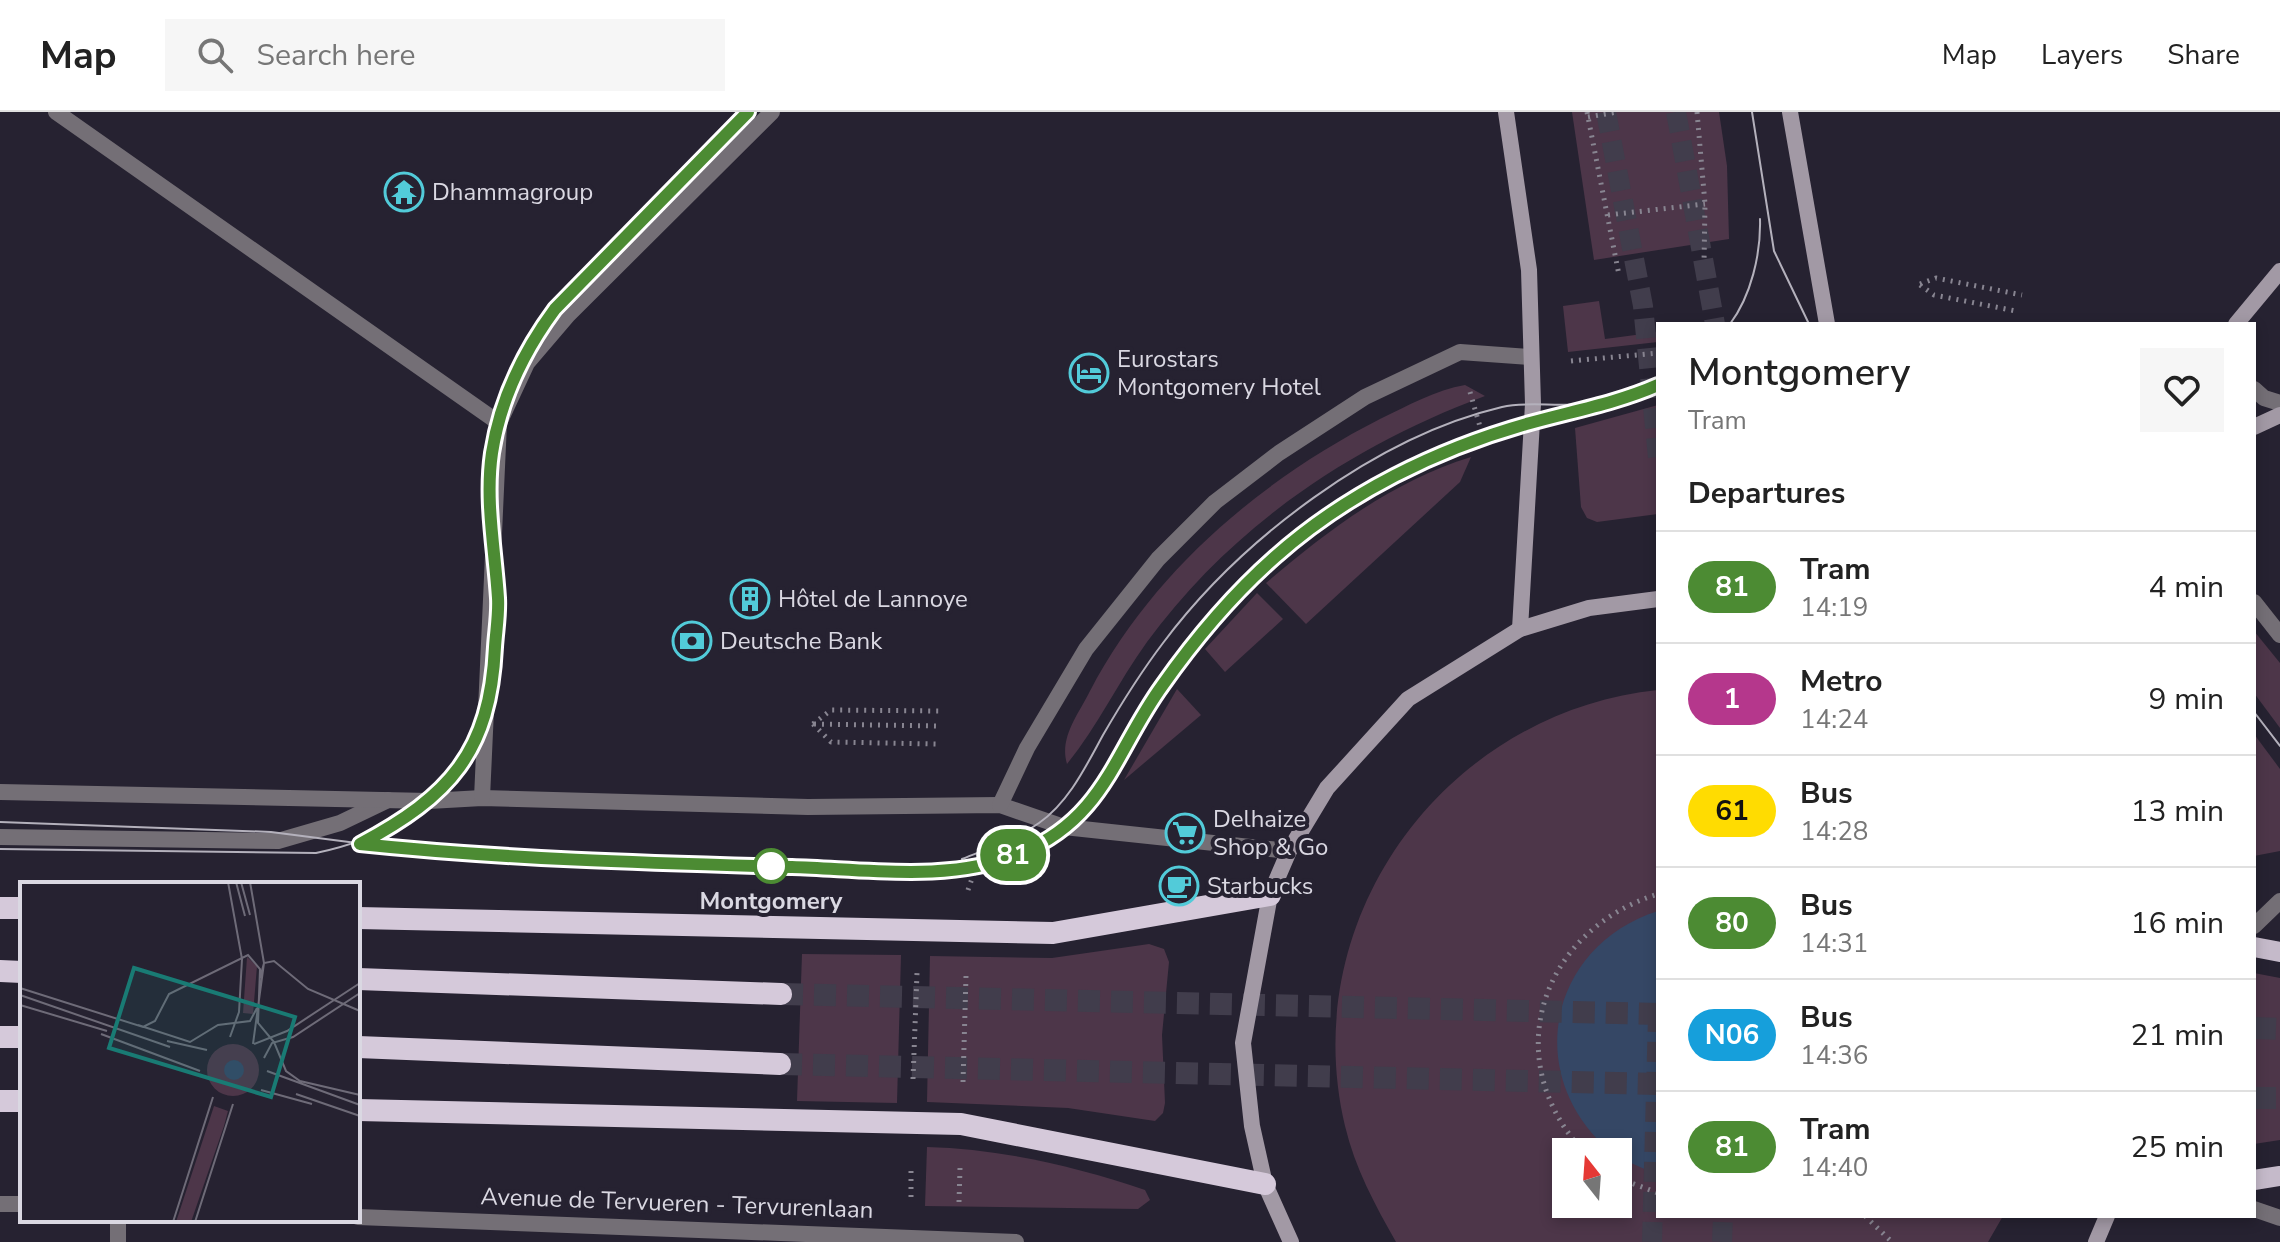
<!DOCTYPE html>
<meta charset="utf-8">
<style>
body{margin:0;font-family:"Nunito Sans",sans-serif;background:#f6f6f6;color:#222;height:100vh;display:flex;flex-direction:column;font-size:30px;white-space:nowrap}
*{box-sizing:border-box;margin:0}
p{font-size:26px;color:#767676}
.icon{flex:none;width:44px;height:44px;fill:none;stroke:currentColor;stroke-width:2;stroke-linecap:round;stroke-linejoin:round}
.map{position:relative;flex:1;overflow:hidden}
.panel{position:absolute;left:1656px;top:210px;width:600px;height:896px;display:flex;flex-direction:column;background:#fff;border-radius:0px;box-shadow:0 4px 12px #0003}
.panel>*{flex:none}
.badge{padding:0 16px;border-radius:26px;font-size:28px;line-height:52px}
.needle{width:52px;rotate:343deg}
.fabs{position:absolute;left:1552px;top:1026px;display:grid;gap:16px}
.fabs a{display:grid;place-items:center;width:80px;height:80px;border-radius:0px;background:#fff;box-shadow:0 4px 12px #0003;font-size:40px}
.map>.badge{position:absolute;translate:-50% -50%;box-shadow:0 0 0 4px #fff}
h2{padding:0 32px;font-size:30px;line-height:72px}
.round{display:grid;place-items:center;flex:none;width:84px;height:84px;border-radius:0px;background:#f6f6f6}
.overview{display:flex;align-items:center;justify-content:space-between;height:136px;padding:0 32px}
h1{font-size:38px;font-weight:600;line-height:60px}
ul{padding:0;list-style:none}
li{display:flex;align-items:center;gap:24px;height:112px;padding:0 32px;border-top:2px solid #e0e0e0}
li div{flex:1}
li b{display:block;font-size:30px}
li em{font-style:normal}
li .badge{min-width:88px;font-weight:700;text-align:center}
header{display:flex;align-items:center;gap:48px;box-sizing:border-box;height:112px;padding:0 40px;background:#fff;border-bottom:2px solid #e0e0e0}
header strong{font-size:38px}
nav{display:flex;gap:44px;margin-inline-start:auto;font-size:28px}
.search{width:560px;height:72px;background:#f6f6f6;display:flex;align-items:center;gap:20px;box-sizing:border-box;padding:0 28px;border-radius:0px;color:#767676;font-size:30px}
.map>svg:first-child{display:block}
</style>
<header>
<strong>Map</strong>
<div class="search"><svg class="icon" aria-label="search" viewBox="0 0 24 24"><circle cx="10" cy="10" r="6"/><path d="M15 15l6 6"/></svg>Search here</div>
<nav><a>Map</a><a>Layers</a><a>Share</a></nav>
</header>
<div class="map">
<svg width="2280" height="1130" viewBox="0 0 2280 1130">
<rect width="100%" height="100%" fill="#262231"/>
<g fill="#4d3649" fill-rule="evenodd">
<polygon points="1572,0 1719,0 1727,54 1729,127 1594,148"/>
<polygon points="1599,189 1605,227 1658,220 1658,230 1568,240 1563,194"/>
<path d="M1465,273L1485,284C1351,334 1232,414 1147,530C1118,570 1098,614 1067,652C1059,626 1078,603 1090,579C1152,460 1262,367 1380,307C1407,294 1436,278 1465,273Z"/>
<polygon points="1658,293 1658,402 1597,410 1587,406 1581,395 1575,316"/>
<path d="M1471,345L1460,370L1306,512L1266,471C1328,418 1393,369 1471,345Z"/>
<polygon points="1257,481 1283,507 1225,560 1205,537"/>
<polygon points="2254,519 2280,551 2280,616 2254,581"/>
<polygon points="1177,577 1201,603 1124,668"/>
<path d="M1658,578V1104H2003L1988,1130H1396C1375,1093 1355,1056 1345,1014C1295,804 1447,600 1658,578ZM1566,1040H1618V1092H1566Z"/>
<polygon points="2254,622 2280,657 2280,739 2254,744"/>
<polygon points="1149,832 1164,837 1169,850 1162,923 1165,991 1163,1001 1155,1009 1068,996 927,990 930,844 1052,846"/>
<polygon points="802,842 901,843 897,991 797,989"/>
<polygon points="2254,861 2280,866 2280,1028 2254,1032"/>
<path d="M927,1035C1001,1037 1075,1054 1145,1078L1150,1088L1138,1097L925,1094Z"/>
</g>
<path fill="#354765" d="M1658,799V1063L1622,1047L1618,1040L1610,1039C1522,964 1548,834 1658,799Z"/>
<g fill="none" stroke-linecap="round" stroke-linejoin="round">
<g stroke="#413d4c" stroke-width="20" stroke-dasharray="20 10" stroke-linecap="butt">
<polyline points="1606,0 1643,194 1658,345"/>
<polyline points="1676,0 1715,212"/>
<polyline points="1652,1130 1658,905"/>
<polyline points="1722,1130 1723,1104"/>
</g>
<g stroke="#413d4c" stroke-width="22" stroke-dasharray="22 11" stroke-linecap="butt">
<polyline points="781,882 1658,902"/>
<polyline points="2254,916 2280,917"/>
<polyline points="780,952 1658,972"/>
<polyline points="2254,986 2280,986"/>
</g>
<g stroke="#888591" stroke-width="5" stroke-dasharray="2 6" stroke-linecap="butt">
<polyline points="1587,0 1619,163"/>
<polyline points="1697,0 1705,92 1704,151"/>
<polyline points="1588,5 1617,0"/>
<polyline points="1608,103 1705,92"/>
<polyline points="1920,172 1936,166 2022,183"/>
<polyline points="1920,173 1934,183 2016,199"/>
<polyline points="1571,249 1658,241"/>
<polyline points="1470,280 1483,325"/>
<polyline points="813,612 831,598 941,599"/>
<polyline points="813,612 831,630 936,632"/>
<polyline points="814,612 938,614"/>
<polyline points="968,778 983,735"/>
<polyline points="913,967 917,861"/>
<polyline points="963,970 966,864"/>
<path d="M1584,1040C1497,947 1541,818 1658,782"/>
<polyline points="1618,1066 1658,1081"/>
<polyline points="911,1085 911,1055"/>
<polyline points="959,1090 960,1056"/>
<polyline points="1865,1104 1892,1130"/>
</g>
<g stroke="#746f76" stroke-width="16">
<polyline points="2254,277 2264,286 2280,291"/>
<polyline points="0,725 278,729 340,711 388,688"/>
</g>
<g stroke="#746f76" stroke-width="16">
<polyline points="56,0 499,311"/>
<polyline points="2254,490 2280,523"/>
<polyline points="0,680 429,689 482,686 808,695 1000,693 1064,715 1289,739"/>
<polyline points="482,686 499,311 527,251 568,203 772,0"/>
<polyline points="1000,693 1027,636 1086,537 1158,447 1215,390 1279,341 1365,285 1460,240 1531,245"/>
<polyline points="2254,814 2280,789"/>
<polyline points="0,1092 22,1092"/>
<polyline points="2254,1097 2280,1106"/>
<polyline points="358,1105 1016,1130"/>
<polyline points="118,1130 118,1108"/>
</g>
<g stroke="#a299a5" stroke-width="16">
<polyline points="1506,0 1529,158 1533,292 1520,517"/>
<polyline points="1790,0 1827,212"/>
<polyline points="2236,212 2280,159"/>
<polyline points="2254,315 2280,303"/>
<polyline points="1291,1130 1265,1072 1252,1014 1243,931 1270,783 1289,739 1327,676 1408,587 1520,517 1589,496 1658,487"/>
<polyline points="2096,1130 2107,1104"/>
</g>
<g stroke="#c5baca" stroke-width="20">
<polyline points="2254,835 2280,840"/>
<polyline points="2254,1068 2280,1064"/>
</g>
<g stroke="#d5c9da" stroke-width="22">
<polyline points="0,796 22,796"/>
<polyline points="358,806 1053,821 1270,783"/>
<polyline points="0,859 22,860"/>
<polyline points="358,867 781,882"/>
<polyline points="0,925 22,925"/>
<polyline points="358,935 780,952"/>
<polyline points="0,989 22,989"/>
<polyline points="358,998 961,1012 1265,1072"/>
</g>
<g stroke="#b4b1bc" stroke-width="2">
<polyline points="1752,0 1774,139 1809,212"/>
<path d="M1730,212C1751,184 1761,142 1760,107"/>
<polyline points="2254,600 2280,634"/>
<path d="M0,710L271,720L388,735L562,748L919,757C988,755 1059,738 1101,678C1124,646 1138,611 1159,578C1180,543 1210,508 1239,479C1305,409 1393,356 1484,325C1541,305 1602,298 1658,273"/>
<path d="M0,737L316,741C451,713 504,621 498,487C496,439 485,390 492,341C499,289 524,240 555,197L748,0"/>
<path d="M962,747C989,736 1015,728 1039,711C1069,690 1086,654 1103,623C1121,592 1141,560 1163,531C1240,428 1375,325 1502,295C1528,289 1554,295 1581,292"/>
</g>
</g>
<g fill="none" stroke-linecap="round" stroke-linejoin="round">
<defs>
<path id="line" d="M748,0L555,197C524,239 500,289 492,341C485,389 495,438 498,486C499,502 496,519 495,535C490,640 450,684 360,732C503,747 647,751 792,755C864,757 952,771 1021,741C1105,706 1115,639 1162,574C1195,527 1232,483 1275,445C1347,381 1437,337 1530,311C1573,299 1617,291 1658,273"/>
</defs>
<use href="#line" stroke="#fff" stroke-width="18"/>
<use href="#line" stroke="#4c8b33" stroke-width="12"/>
</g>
<defs>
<symbol id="temple-ring" viewBox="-11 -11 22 22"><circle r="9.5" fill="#262231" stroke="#52cbd9" stroke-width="1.5"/><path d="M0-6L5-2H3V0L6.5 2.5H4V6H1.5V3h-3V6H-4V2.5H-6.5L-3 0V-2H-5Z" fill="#52cbd9"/></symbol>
<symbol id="hotel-ring" viewBox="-11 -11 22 22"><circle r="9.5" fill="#262231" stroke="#52cbd9" stroke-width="1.5"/><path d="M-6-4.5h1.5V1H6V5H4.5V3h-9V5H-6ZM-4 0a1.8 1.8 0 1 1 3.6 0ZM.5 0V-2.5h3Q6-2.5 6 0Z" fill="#52cbd9"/></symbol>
<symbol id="building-ring" viewBox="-11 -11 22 22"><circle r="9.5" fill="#262231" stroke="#52cbd9" stroke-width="1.5"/><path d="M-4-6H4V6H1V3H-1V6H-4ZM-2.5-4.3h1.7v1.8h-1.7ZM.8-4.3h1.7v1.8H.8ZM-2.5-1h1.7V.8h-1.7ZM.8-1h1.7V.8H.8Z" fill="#52cbd9"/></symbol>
<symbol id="bank-ring" viewBox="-11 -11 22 22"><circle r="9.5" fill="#262231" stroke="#52cbd9" stroke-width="1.5"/><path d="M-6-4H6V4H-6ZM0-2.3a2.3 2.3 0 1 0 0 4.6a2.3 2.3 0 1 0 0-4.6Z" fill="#52cbd9"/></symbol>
<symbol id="supermarket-ring" viewBox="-11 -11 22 22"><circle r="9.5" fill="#262231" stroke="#52cbd9" stroke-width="1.5"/><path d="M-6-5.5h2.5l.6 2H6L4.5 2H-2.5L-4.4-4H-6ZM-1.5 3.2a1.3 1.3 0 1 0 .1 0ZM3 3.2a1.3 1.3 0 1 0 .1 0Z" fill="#52cbd9"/></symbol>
<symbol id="cafe-ring" viewBox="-11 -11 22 22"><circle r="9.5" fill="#262231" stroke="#52cbd9" stroke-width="1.5"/><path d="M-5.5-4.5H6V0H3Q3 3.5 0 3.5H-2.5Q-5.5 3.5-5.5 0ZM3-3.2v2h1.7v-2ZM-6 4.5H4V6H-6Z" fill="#52cbd9"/></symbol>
</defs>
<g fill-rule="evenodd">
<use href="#temple-ring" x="382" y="58" width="44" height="44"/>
<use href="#hotel-ring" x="1067" y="239" width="44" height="44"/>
<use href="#building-ring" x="728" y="465" width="44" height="44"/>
<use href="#bank-ring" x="670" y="507" width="44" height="44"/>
<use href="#supermarket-ring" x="1163" y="699" width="44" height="44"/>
<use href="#cafe-ring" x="1157" y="752" width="44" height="44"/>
</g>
<circle fill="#fff" stroke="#4c8b33" stroke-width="4" cx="771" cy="754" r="16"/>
<g text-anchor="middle" stroke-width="8" stroke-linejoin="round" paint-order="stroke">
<g font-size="24" fill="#dad8e2" stroke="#262231" text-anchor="start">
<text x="432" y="88">Dhammagroup</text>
<text x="1117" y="255">Eurostars<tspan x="1117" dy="28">Montgomery Hotel</tspan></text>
<text x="778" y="495">Hôtel de Lannoye</text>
<text x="720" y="537">Deutsche Bank</text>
<text x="1213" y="715">Delhaize<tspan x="1213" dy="28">Shop &amp; Go</tspan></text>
<text x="1207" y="782">Starbucks</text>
</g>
<g font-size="24" font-weight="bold" fill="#dad8e2" stroke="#262231">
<text x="771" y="797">Montgomery</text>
</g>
<g font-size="24" fill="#dad8e2" stroke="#262231">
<text transform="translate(677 1091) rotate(2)" y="8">Avenue de Tervueren - Tervurenlaan</text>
</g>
</g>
<g transform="translate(20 770)">
<rect width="340" height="340" fill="#262231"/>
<path d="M227,75L237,84L233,132L223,131ZM187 188a26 26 0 1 1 52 0a26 26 0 1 1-52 0ZM194,224L208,229L204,244L171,340H156Z" fill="#4d3649"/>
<path d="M204 188a10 10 0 1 1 20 0a10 10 0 1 1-20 0Z" fill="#354765"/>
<path fill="none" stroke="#6e6b78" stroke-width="2" d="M208,0L222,77L219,130L210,155M216,0L225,34M221,0L230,33M230,0L244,81L233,162M240,96L244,81L254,79L288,107L340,129M0,106L123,145L135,139L149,112L228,73L240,87L238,141L254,160L266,189L280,199L340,213M0,113L150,165M0,123L87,149M118,143L170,160L198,143L230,139L237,126M81,152L180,189M147,159L187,168M234,162L267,149L340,101M244,176L252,161L273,155L340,111M247,189L340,223M241,208L292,222M276,212L340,234M153,340L193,215M175,340L213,222"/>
<path fill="#197b74" fill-opacity="0.15" stroke="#197b74" stroke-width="4" d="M114,86L275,135L251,215L89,166Z"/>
<rect width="340" height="340" fill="none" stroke="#dad8e2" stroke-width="4"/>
</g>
</svg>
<div class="fabs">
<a><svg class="needle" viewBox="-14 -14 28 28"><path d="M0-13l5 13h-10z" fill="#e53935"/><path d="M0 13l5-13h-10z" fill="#767676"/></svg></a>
</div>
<b class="badge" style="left:1013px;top:743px;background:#4c8b33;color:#fff">81</b>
<section class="panel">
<div class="overview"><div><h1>Montgomery</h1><p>Tram</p></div><a class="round"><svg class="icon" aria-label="heart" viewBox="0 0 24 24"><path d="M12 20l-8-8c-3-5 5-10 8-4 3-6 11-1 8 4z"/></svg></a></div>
<h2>Departures</h2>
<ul>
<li><span class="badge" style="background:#4c8b33;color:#fff">81</span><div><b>Tram</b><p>14:19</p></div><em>4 min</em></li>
<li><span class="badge" style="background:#b5378c;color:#fff">1</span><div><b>Metro</b><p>14:24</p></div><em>9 min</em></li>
<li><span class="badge" style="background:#ffdc01;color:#111">61</span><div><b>Bus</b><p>14:28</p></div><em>13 min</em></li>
<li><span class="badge" style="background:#4c8b33;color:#fff">80</span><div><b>Bus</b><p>14:31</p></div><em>16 min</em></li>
<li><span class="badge" style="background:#169fdb;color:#fff">N06</span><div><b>Bus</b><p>14:36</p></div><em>21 min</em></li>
<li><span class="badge" style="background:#4c8b33;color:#fff">81</span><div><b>Tram</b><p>14:40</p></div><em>25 min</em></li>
</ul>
</section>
</div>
